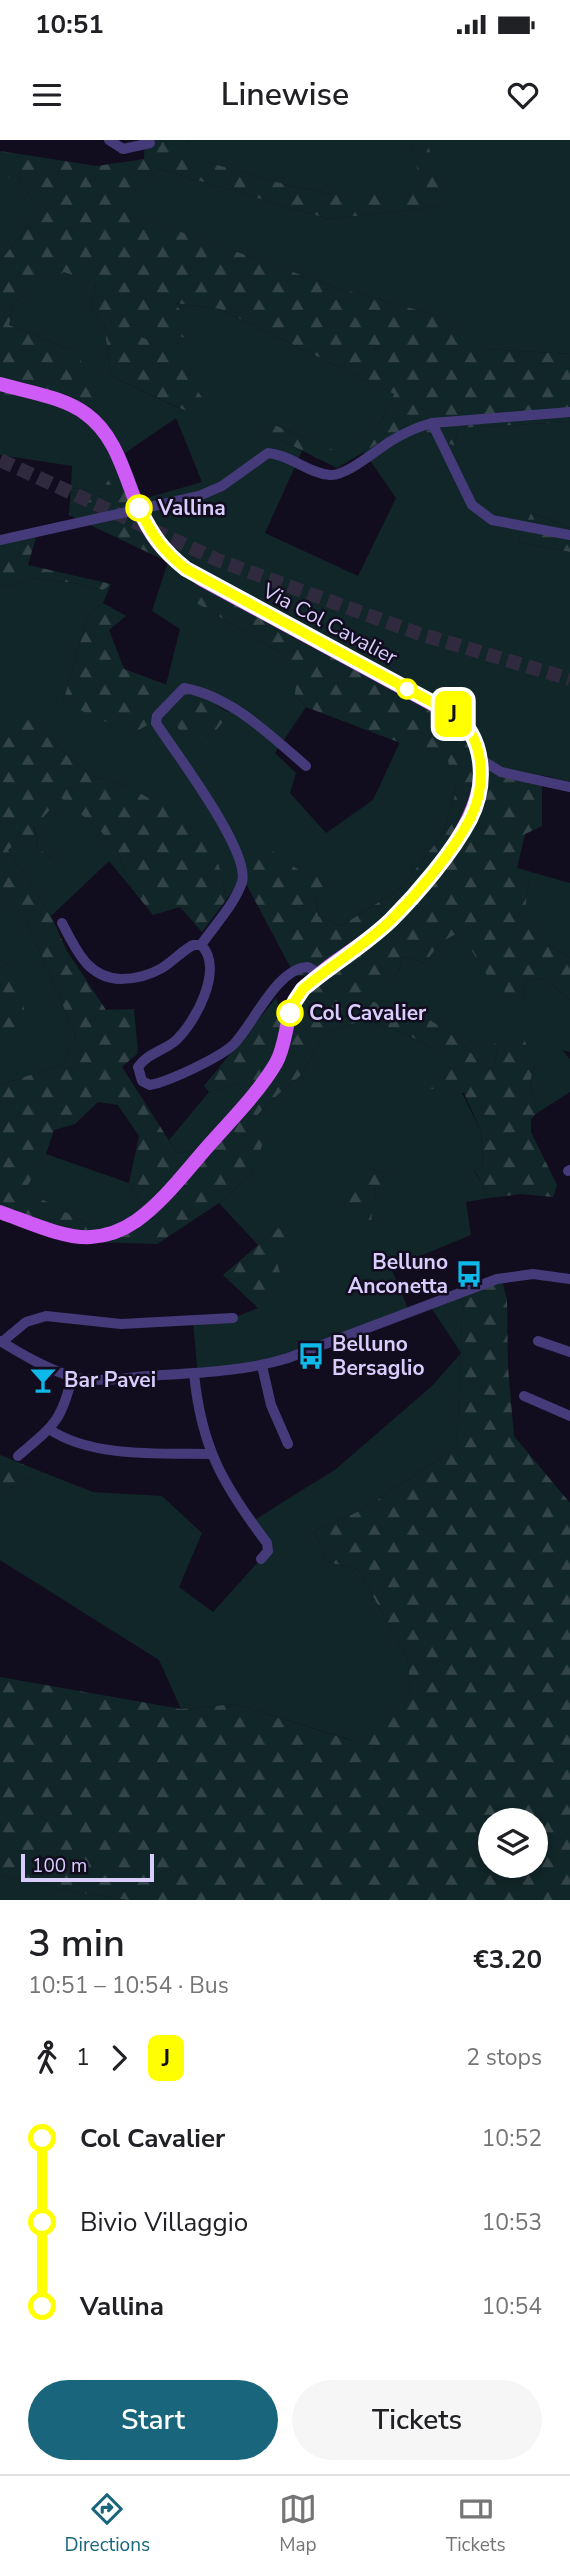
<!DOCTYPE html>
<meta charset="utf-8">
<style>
body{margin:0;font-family:"Nunito Sans",sans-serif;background:#f6f6f6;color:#202124;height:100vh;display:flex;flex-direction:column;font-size:26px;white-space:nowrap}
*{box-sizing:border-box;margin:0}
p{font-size:23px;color:#757577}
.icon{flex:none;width:38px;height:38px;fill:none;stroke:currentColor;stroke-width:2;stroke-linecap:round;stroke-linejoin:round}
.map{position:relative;height:1760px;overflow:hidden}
.details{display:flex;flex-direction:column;background:#fff;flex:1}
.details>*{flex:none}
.badge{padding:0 14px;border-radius:10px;font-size:24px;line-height:46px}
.tools{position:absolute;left:478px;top:1668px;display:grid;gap:14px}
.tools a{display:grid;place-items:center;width:70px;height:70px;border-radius:50%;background:#fff;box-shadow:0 4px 10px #0003;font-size:35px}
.scale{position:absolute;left:21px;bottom:18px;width:133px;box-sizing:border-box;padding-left:7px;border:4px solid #d8cdfc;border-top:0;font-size:19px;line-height:24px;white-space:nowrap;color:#d8cdfc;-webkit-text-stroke:5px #120d1e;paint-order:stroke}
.map>.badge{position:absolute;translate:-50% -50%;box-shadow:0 0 0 4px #fff}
.legs{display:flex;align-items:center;gap:10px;height:77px;padding:0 28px;font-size:23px}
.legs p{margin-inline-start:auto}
.head{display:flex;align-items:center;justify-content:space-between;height:119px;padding:0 28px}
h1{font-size:38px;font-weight:600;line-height:52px}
.action{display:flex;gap:14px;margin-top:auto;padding:14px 28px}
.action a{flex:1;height:80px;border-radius:42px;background:#18657c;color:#fff;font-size:28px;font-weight:600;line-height:80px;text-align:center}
.action a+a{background:#f6f6f6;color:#202124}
ul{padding:0 28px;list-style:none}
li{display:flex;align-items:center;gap:24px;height:84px;font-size:26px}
li i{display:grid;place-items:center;width:10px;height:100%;margin:0 9px;background:currentColor}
li i::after{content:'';width:18px;height:18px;margin:-9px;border:5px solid;border-radius:50%;background:#fff}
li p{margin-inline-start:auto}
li:first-child i{background:linear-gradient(#0000 50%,currentColor 0)}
li:last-child i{background:linear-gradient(currentColor 50%,#0000 0)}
.status{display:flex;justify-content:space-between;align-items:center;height:49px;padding:0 35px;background:#fff;direction:ltr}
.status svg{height:19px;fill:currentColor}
header{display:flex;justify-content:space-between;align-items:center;height:91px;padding:0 28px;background:#fff;font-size:32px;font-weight:600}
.menu{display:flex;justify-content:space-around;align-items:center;height:98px;border-top:2px solid #e0e0e0;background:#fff;font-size:19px;color:#757577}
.menu a{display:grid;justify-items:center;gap:4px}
.menu .current{color:#18657c}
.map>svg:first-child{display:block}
</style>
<div class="status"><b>10:51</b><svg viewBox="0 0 49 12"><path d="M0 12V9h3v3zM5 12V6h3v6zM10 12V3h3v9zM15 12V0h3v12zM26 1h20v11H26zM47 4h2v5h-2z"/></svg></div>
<header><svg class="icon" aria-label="menu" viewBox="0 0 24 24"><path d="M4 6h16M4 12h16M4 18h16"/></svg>Linewise<svg class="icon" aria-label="heart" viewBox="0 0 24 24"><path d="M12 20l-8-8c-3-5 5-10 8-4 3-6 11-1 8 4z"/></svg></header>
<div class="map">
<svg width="570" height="1760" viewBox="0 0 570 1760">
<defs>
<pattern id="forest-firs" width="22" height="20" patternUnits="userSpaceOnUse" patternTransform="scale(1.75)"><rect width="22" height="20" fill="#112628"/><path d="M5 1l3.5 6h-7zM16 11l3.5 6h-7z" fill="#334448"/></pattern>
</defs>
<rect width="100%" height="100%" fill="#120d1e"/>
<g fill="#112628" fill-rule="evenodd">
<polygon points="191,0 411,0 424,54 334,54 291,46 185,16 185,3"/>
<polygon points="427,0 570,0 570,214 486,209 436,175 338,148 113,68 159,29 329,79 443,66"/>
<polygon points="0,38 18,38 39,70 0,122"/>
<path d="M64,131L96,144L90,168L104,184L111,236L185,271L203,261L129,192L150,183L189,200L197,195L174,163L220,169L394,254L381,282L338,313L276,285L262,290L302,311L265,393L358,436L396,358L364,312L409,285L454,306L459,288L570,282V388L531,373L518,402L570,412V642L542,635L541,629L499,636L193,461L281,513L297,541L295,555L306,567L275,613L296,633L290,653L326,693L373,660L400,602L449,621L456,652L442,695L401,748L341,786L318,776L316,756L304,734L243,738L226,760L222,737L131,648L92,636L61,610L35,579L0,603V445L15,446L31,438L74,443L102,450L111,444L103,463L88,475L63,562L168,572L184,597L230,572L166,545L180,489L152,471L168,422L102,351L71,348L72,326L0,315V254L78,213L9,185L14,162ZM176,278L202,342L143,359L125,313Z"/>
<polygon points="61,657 98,688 117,711 132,749 109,721 51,776 8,710 23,696 30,711 52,718 38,708 34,686"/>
<path d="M531,732L570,743V818C524,789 520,787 531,732Z"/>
<polygon points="0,751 25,777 76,896 63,924 0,945 0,899 4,900 7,825 0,820"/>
<path d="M477,781L504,844L506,866L519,874L527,839L547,840L570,860V912L562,910L570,919V952L537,973L530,943L534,924L511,889L494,905L497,912L494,921H478C452,886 411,870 369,861L399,831L403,816L425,823L440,803Z"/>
<path d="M365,880L405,893L443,915L481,991L483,1029L474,1030L489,1058L466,1062L471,1095L391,1128L410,1173L294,1219L198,1236L193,1182L233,1178L258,1168L275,1119L283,1085L258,1105L219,1063L253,1033L258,976L267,964L300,936L325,892ZM366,1027L385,1033L373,1062Z"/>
<polygon points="238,943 252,964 217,1006 177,1013 169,1000 209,952"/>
<polygon points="46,1014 129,1043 140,1062 142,1083 93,1087 24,1050"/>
<polygon points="463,1154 457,1307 362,1370 314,1391 327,1422 358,1429 407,1518 411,1552 354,1601 235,1564 181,1569 159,1520 0,1420 0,1353 42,1332 93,1352 162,1356 202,1393 179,1447 213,1472 268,1411 251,1382 336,1329 433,1245 461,1213 430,1166"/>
<polygon points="0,1735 76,1752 128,1760 0,1760"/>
</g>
<g fill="url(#forest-firs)" fill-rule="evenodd">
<polygon points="145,0 190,0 185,3 186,16 291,46 334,54 423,54 411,0 427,0 444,66 329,79 159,29 114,68 338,148 436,175 487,209 570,214 570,282 459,288 454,306 409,285 337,328 261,290 275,285 338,312 381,282 394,254 220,169 175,163 198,196 189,200 150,184 129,192 172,210 204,261 186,271 111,236 104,184 90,168 96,144 64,132 14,162 9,185 78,213 95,260 0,254 0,122 39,70 18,38 0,38 0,11 97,26 144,19"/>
<polygon points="111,335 122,342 168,422 69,375 71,348 102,351"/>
<polygon points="531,373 570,388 570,412 518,402"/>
<polygon points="38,390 28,425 111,444 103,450 74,443 31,438 15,446 0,445 0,397"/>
<path d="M199,444L449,580L466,598L473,618L499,636L528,626L542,629V686L525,694L517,728L531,732C520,787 524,789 570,818V860L547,840L527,839L519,875L505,866L504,844L490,840L472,811L477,782L440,803L425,823L403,816L399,831L370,861C380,864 392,865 402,868C429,876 462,899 478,921H494L497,912L494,905L510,889L524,899L534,924L530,943L537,973L531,979V992L557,1045L553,1057L521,1054L489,1058L474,1029L483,1028L481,991L464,953L425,948L443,915L405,893L365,880L325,892L300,936L267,964L258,975L266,993L253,1033L219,1063L157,1104L89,1102L0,1076V945L63,924L76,896L25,777L0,751V603L24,579H36L61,610L92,636L131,648L209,693L222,737L226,760L202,792L180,767L153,775L132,749L117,711L98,688L61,658L34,687L38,708L54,720L30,711L23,697L8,710L51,776L67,811L106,870L134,869L138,913L122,927L177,1013L217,1006L252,963L238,943L209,952L204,946L276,858L283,874L326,835L295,836L243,738L263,704L304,734L321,728L340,739L316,757L318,776L341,786L401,748L442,695L456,652L448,621L306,567L295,555L296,541L281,513L193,461ZM98,962L118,965L139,996L129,1043L140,1062L142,1083L93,1087L25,1050L46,1014L54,990L75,984Z"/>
<path d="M103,463L126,476L109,490L124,529L194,555L230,573C215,592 211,601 184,597L168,573L132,594L63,562L88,475Z"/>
<polygon points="0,820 7,825 25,855 23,881 4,900 0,899"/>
<polygon points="366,1027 385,1033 373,1062 371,1084 355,1083 343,1045"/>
<polygon points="283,1084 295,1107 276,1119 285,1150 258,1168 223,1135"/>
<path d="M502,1140L507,1160L508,1228L514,1296L570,1363V1760H128L76,1752L0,1735V1537L181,1569L235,1564L353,1601L411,1552L407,1518L358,1429L327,1422L314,1391L362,1370L457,1307L463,1154ZM490,1680H536V1726H490Z"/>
<polygon points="0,1315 42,1332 0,1353"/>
</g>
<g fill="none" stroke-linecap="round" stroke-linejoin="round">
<polyline stroke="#302a3f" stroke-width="14" stroke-dasharray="14 7" stroke-linecap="butt" points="0,320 220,421 420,494 570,539"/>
<g stroke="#453b7a" stroke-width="10">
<polyline points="109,0 123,9 150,3"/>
<polyline points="432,283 472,365 492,380 570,395"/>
<path d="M0,400L199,356L222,346L268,313C291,315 307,333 330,335C347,336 376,310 391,301C404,293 417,287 432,283L570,272"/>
<polyline points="480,619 501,632 570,647"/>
<path d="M62,783C76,809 87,838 121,839C136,839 150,835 162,828C173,821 182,811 193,805H201C225,828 195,884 174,902C162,911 147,914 138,927L142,941L150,945C168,942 221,917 234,904C254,883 277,828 308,827L320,834"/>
<path d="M201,805C214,786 235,764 242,742C251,712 175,612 156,583L157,576L184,548C231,556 271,596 306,626"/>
<polyline points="568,1031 570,1030"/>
<path d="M0,1201C23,1215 47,1229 73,1237C97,1243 124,1238 148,1236C195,1233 243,1232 288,1218L497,1139L533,1134L570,1139"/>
<polyline points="538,1201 570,1212"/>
<polyline points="2,1202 26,1182 46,1176 121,1184 233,1178"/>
<polyline points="262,1226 271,1265 288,1304"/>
<path d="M194,1233C201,1307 223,1345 267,1403L268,1411L261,1419"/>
<polyline points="524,1256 570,1276"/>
<path d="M49,1289C91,1318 161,1313 211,1314"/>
<path d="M18,1316C53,1286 61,1283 72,1237"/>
</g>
<path stroke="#ce5bf5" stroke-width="14" d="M0,244C28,252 63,257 86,274C125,302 127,359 153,396C165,414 183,427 201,439L458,578C522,638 435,736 390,780C364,806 328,822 303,849C284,869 289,900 276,923C259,952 232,979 209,1005C186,1031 164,1061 136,1081C123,1090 107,1096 91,1097C64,1099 26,1081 0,1072"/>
</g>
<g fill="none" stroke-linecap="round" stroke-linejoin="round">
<defs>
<path id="line-1" d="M139,368C152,395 162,410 186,429L452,573C486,596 487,645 470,679C452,713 418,753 391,780C364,806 331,825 303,849L295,861L290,873"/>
</defs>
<use href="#line-1" stroke="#fff" stroke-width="16"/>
<use href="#line-1" stroke="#ff0" stroke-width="10"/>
</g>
<defs>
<symbol id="bus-bare" viewBox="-9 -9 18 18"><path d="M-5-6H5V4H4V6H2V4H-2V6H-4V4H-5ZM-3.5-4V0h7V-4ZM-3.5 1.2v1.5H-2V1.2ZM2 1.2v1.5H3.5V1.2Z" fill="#0eb8e8" stroke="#120d1e" stroke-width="2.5" paint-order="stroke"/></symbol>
<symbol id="bar-bare" viewBox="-9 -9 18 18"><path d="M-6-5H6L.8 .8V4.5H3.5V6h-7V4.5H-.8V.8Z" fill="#0eb8e8" stroke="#120d1e" stroke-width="2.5" paint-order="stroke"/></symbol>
</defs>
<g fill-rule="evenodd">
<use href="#bus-bare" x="450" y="1115" width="38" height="38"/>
<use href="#bus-bare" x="292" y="1197" width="38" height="38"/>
<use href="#bar-bare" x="24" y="1221" width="38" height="38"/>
</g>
<g fill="#fff" stroke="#ff0" stroke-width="3.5">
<circle cx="139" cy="368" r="12"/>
<circle cx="407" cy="549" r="9"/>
<circle cx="290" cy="873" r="12"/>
</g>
<g text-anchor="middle" stroke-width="5" stroke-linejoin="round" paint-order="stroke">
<g font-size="21" font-weight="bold" fill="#d8cdfc" stroke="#120d1e" text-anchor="start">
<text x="158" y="375">Vallina</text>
<text x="309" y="880">Col Cavalier</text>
</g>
<g font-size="21" fill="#d8cdfc" stroke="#120d1e">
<text transform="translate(330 484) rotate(28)" y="7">Via Col Cavalier</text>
</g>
<g font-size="21" font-weight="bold" fill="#d8cdfc" stroke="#120d1e" text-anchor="start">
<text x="448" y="1129" text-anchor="end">Belluno<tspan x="448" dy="24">Anconetta</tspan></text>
<text x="332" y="1211">Belluno<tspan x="332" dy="24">Bersaglio</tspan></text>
<text x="64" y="1247">Bar Pavei</text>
</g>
</g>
</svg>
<div class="tools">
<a><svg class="icon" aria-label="layers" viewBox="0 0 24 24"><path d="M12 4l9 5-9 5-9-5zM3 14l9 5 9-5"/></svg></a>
</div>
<div class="scale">100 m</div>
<b class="badge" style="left:453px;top:574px;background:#ff0;color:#111">J</b>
</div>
<section class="details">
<div class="head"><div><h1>3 min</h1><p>10:51 – 10:54 · Bus</p></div><b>€3.20</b></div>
<div class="legs"><svg class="icon" aria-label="walk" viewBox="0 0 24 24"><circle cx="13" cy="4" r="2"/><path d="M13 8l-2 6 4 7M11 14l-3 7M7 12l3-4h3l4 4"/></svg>1<svg class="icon" aria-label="forward" viewBox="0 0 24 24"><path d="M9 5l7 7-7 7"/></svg><b class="badge" style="background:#ff0;color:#111">J</b><p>2 stops</p></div>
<ul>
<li><i style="color:#ff0"></i><b>Col Cavalier</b><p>10:52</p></li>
<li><i style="color:#ff0"></i><span>Bivio Villaggio</span><p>10:53</p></li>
<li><i style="color:#ff0"></i><b>Vallina</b><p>10:54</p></li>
</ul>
<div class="action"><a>Start</a><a>Tickets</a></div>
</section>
<nav class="menu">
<a class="current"><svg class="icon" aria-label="directions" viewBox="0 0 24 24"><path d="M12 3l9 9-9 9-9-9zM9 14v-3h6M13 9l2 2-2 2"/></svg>Directions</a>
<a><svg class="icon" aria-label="map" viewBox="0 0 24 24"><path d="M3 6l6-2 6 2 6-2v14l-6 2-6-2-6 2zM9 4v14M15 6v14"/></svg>Map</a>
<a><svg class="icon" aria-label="tickets" viewBox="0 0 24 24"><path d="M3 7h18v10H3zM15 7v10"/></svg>Tickets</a>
</nav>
